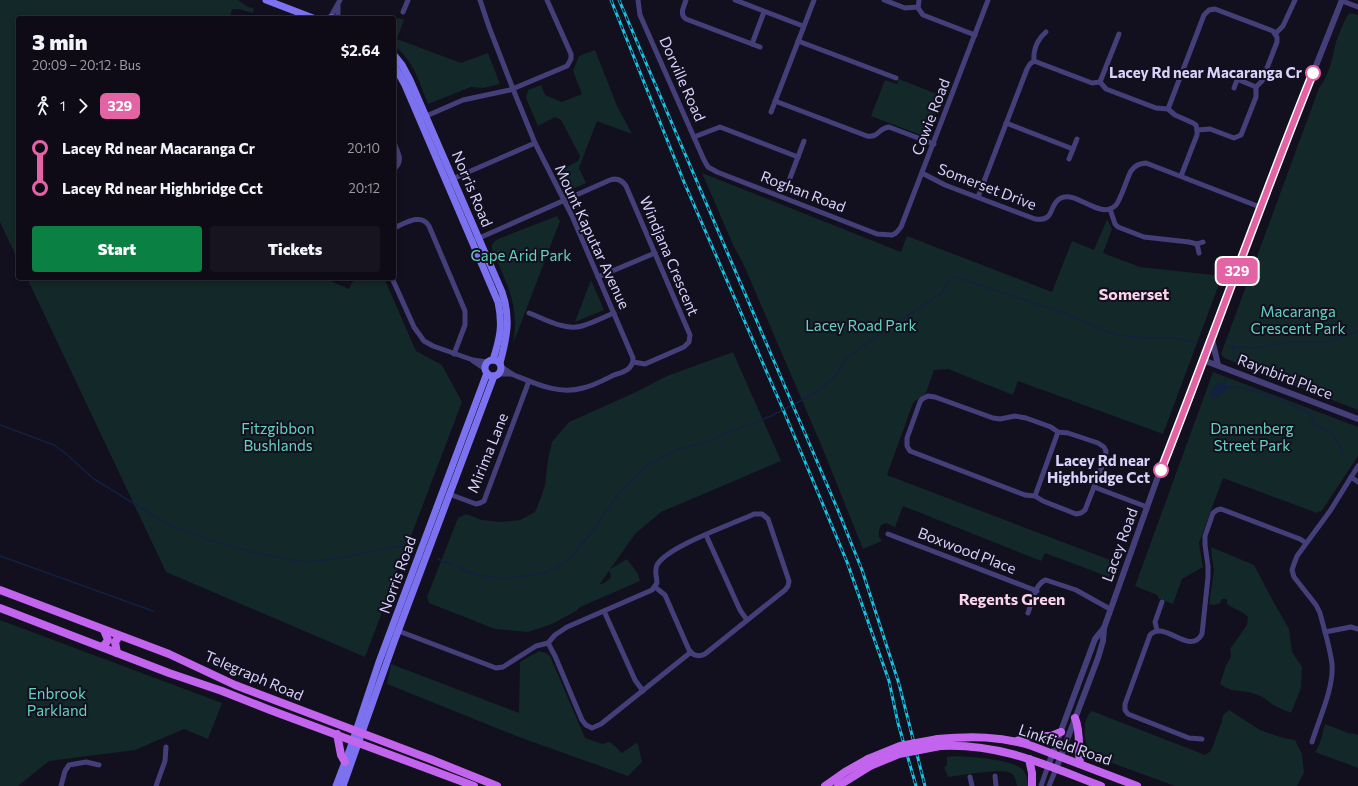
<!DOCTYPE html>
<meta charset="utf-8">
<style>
body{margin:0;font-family:Commissioner,sans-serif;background:#171420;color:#f1f3f6;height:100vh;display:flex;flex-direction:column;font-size:15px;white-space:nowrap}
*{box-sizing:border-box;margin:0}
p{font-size:13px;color:#9b9ba1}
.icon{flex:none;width:22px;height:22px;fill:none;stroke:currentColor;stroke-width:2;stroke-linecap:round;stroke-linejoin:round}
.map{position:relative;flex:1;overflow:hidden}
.side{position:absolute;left:16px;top:16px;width:380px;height:264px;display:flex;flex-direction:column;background:#0e0b17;border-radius:4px;box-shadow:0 2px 6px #0003,0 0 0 1px #2e2b36}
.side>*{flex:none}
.badge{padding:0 8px;border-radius:6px;font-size:14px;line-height:26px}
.map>.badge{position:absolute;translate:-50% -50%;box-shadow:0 0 0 2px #fff}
.legs{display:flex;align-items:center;gap:6px;height:44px;padding:0 16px;font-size:13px}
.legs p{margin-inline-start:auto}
.headline{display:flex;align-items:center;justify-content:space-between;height:68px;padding:0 16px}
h1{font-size:22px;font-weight:800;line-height:30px}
.primary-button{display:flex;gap:8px;margin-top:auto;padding:8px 16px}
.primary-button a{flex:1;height:46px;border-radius:4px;background:#0b8043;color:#fff;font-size:16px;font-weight:800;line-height:46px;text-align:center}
.primary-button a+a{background:#171420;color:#f1f3f6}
ul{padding:0 16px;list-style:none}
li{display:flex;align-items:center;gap:14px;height:40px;font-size:15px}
li i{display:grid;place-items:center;width:6px;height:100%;margin:0 5px;background:currentColor}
li i::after{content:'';width:10px;height:10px;margin:-5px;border:3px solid;border-radius:50%;background:#0e0b17}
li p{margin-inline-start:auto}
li:first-child i{background:linear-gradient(#0000 50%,currentColor 0)}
li:last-child i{background:linear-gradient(currentColor 50%,#0000 0)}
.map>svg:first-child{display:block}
</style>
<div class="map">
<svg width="1358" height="786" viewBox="0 0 1358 786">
<rect width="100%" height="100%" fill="#120f1f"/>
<g fill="#132828">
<polygon points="0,0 238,0 248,7 252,8 254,9 253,13 239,9 232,9 230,18 18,18 18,260 0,222"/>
<path d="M1350,13L1358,15V410L1224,358L1221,354L1319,88C1330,74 1332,58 1336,42C1339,33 1343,24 1347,16Z"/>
<path d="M398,18L404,20L397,39L461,63L488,53L500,84L483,88L471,87L428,104C420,84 413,59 394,46V29Z"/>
<polygon points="595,50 617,106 632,134 597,121 579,168 586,183 568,191 565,186 566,185 559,171 578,161 580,156 561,120 555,117 538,126 526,98 528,90 541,85 545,95 562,102 582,94 573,71 579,56"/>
<polygon points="899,79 942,96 926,137 871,116 885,80 897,84"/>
<path d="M702,173L901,252L907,236L1052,292L1072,241L1094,250L1107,219L1112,229L1103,253L1140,267L1222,276L1163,434L1018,381L1013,395L948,369L934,370L926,393L913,403L887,475L1115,562L1109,577L1045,553L1041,561L903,506L895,527L886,523L881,525C879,531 877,536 882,541L863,549L822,447L743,263L734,247Z"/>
<path d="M557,216L560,221L513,344C520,305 507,285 492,249C491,244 493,242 498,239Z"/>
<path d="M27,278H326C333,284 341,284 348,289L350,288C351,275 374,278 384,278L416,351L442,365L462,402L365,657L166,572Z"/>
<polygon points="591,280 604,310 575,322"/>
<polygon points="733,352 781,461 661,512 635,534 599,585 606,582 611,577 609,570 627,559 638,574 640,581 580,607 576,611 552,624 528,632 495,629 429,603 427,597 458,518 466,514 482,520 501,522 520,520 535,512 540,500 545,485 548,460 552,442 569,422 634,393 667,376"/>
<polygon points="1213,372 1358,427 1358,456 1321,512 1318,511 1317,513 1223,478 1199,543 1203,567 1182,579 1173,604 1159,599 1157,595 1135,586"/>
<path d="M1211,547L1254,565L1273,601L1289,629L1292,652L1302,667L1301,688L1291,713C1287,711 1281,709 1277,707C1269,703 1264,696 1255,694C1241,689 1234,694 1220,684L1226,665L1231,657L1230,649L1247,625L1248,617C1242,610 1235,610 1227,604V599H1222L1220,603L1214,605L1209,604L1214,570L1212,559Z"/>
<polygon points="0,620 222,703 208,739 184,729 135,750 49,761 18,786 0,786"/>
<polygon points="539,651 546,653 550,656 585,738 602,744 610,742 617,748 622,753 636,743 638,744 642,762 628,776 519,737 387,684 391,664 519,713 520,662"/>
<path d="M1229,710L1260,730L1283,738L1295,740L1302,754L1304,773L1297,786H1175L1098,758C1095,756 1092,755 1090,752C1083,743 1082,717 1092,711L1205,755L1211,751L1222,721L1223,715Z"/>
<path d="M1325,724L1351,734L1352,733L1358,735V768L1315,752C1321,744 1322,734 1325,724Z"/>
<path d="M956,756C970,757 1016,759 1024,771C1027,775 1028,781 1028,786H1017C1016,782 1016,777 1012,774C1004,767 961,776 948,777L944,767L947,766V757Z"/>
</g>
<polygon fill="#122140" points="1219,382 1227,384 1226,391 1213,399 1209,395 1210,392"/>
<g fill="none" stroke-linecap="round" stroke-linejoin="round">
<g stroke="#122140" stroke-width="1.5">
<polyline points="1228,346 1255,348 1289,342 1328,342 1358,331"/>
<polyline points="1233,347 1234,360"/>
<polyline points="1224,383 1226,379"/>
<path d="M1225,387C1249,385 1280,401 1303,409L1310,414L1315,425L1330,432L1338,442L1343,452L1344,459"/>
<polyline points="0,425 54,445 65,453 94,479 149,513 174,527 209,540 255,553 305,562 341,558 399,546 414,550"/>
<polyline points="0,556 153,611"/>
<polyline points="438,559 474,574 504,579 544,573 560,566 573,555 594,529 620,492 646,466 677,450 705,442 771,416 812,395 835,377 846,359 894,323 912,313 943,292 948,281 956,277 1064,313 1108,332 1119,335 1144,338 1174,338 1196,342"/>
</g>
<g stroke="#443f79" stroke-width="5">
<path d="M480,0L489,27L513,89L535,143L572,216L633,358C633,370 623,372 614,375C604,380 593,386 583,388C559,395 536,384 514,375C510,373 506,369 501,367"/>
<polyline points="638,0 640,15 704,160 708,167 717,172 877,234 892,235 896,233 901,227 988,0"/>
<path d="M686,0C684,7 679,14 686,19L752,44L764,12"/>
<polyline points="735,0 803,26"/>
<polyline points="884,0 905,8 918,7"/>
<polyline points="919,0 918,8 923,15 975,35"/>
<polyline points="1342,1 1358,7"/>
<polyline points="403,12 408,0"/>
<polyline points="330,18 340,0"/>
<polyline points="338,18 338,6"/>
<polyline points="798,41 896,78"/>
<polyline points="752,44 760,47"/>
<path d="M1034,61C1033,49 1037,40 1046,32"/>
<polyline points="1237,79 1256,87"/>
<polyline points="1100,82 1119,34"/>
<polyline points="1234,88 1240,72"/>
<path d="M775,101L867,136C879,138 878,128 889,127L934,144"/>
<polyline points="1168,109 1204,15 1209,10 1215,9 1273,31 1275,34"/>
<polyline points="771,112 814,0"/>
<polyline points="424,117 463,100 510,90 567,66 571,59 571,54 547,0"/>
<polyline points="1006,123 1073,149"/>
<polyline points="1197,130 1210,129 1234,138 1241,135 1256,97 1256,87 1262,81 1277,42 1277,37 1275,34 1283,26 1295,0"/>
<polyline points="694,137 720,127 798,157"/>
<path d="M394,143C398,153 404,161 394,169"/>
<polyline points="1069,159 1077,139"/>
<path d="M922,173L945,185L1035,219C1056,222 1048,204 1061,198C1077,190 1100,221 1116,205C1121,199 1127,178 1131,171C1135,165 1139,164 1146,163L1260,207"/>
<polyline points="790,178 804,141"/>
<polyline points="450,180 535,143"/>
<polyline points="978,197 1027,69 1030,64 1034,61 1092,83 1100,82 1106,89 1156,108 1168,109 1175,115 1193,123 1196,125 1197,130 1197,135 1181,176"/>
<polyline points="1110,209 1115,224 1118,227 1144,237 1189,242 1197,244"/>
<path d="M394,228C404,224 421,212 429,226L465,311V325L454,354"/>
<path d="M477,239L610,180C616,178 622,180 626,186L690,335L689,342L684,347L645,364L633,362"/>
<polyline points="1199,253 1197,244 1203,242"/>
<polyline points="598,277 655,253"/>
<polyline points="392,278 414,327 424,341 433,346 473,360 487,362"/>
<path d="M529,313C545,319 565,331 582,326C593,323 604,317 614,313"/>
<polyline points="473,361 485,369"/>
<polyline points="499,374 512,374"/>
<polygon points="928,396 935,397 993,418 1000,419 1015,416 1026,418 1051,427 1058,432 1068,433 1098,443 1104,447 1106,451 1105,459 1085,510 1081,513 1076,514 1043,501 1035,496 1025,495 910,451 907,446 907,438 920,402 922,399"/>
<polyline points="1351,477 1358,482"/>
<polyline points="1094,487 1147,507"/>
<polyline points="449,494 476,504 480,503 484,501 529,381"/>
<polyline points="1035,496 1058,432"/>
<polyline points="888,534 1037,591"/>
<polyline points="706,535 740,610 747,620"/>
<polyline points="604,611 635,680 643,691"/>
<path d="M1028,613C1032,603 1035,583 1046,580L1076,590L1110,609"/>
<polyline points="396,630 496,668 503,667 536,646 548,643 555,656 582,720 586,725 592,728 601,724 691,652"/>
<polyline points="1157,630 1155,622 1162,602"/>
<polyline points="1325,632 1351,627 1358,629"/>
<path d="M548,643L555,635L567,627L652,590L657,583C657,577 654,571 657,565C668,546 733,524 754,514H762L768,519L789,581L788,586L785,590L705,654C699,657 693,656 689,650L665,595L655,587"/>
<path d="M1202,739L1189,738L1128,714L1125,710V704L1150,635C1165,619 1189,657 1202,634L1208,577V566L1205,545V536L1213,513L1217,510L1221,509L1300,539L1306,543"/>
<path d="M1312,742C1319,719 1334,688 1332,664C1330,647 1324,629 1320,613L1316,605L1294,577L1292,570L1294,564L1297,556L1330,511L1358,466"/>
<polyline points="995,776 996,786"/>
<polyline points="970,777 972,786"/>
<polyline points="61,786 65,771 69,765 86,762 99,765"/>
<polyline points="156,786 165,761 166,747"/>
<polyline points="1041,786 1048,766"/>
<polyline points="1049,786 1056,769"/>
</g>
<g stroke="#443f79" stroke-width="6">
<polyline points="1212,339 1218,365"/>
<polyline points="1203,360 1358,419"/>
<polyline points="1048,766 1095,639 1104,628"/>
<polyline points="1056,769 1098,658 1103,641 1104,628 1156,482 1224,306 1260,207 1342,0"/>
</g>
<g stroke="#7c72f0" stroke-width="7">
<polyline points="266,0 313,18"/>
<polyline points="330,18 332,18"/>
<path d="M394,55L402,65L410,80L502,292C511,318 507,337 500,363"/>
<path d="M394,65L405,85L498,302C503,325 500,338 493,360"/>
<circle cx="493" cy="368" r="8"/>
<polyline points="336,786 350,749 379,662 487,373"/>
<polyline points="343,786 394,642 494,376"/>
</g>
<g stroke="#c364ef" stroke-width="8">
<polyline points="0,590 169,654 235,685 430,759 497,786"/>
<polyline points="0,608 169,673 222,691 270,710 474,786"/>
<polyline points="102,647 106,643 108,640 104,630"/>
<polyline points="117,653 115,642 119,636"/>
<path d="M1075,718C1081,732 1078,749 1080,764"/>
<polyline points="337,734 341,755 345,762"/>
<path d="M938,739C971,736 1001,736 1032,746L1137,786"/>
<polyline points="1017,741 1030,736 1051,736 1061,732"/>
<path d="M940,746C1000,743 1046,765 1101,786"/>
<polyline points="1029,759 1032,773 1032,786"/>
<polyline points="825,786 845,772 868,759"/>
<polyline points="838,786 870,766"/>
</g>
<defs>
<g id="rail">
<polyline points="611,0 684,182 785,414 847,562 889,681 898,723 916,786"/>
<polyline points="619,0 837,508 862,570 899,684 925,786"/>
</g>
</defs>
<use href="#rail" stroke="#17c1e0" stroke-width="3"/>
<use href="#rail" stroke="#120f1f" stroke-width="1.5" stroke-dasharray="4.5" stroke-linecap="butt"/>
<g stroke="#c364ef" stroke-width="8">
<polyline points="868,759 900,746 938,739"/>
<polyline points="870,766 899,754 940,746"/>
</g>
</g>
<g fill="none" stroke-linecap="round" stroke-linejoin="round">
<defs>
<path id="line-1" d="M1161,470C1213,338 1260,204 1313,73"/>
</defs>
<use href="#line-1" stroke="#fff" stroke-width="9"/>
<use href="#line-1" stroke="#e463a4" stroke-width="6"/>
</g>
<g fill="#fff" stroke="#e463a4" stroke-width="2">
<circle cx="1313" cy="73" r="7"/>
<circle cx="1161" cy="470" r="7"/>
</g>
<g text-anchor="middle" stroke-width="4" stroke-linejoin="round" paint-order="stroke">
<g font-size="15" font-weight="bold" fill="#d8d1fa" stroke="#120f1f" text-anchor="end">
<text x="1302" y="78">Lacey Rd near Macaranga Cr</text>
<text x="1150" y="466">Lacey Rd near<tspan x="1150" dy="17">Highbridge Cct</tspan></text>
</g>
<g font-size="15" fill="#d8d1fa" stroke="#120f1f">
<text transform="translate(682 79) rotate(66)" y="5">Dorville Road</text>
<text transform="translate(931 117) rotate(-69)" y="5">Cowie Road</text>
<text transform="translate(987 187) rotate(21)" y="5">Somerset Drive</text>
<text transform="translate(472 189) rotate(67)" y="5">Norris Road</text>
<text transform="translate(803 192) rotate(21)" y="5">Roghan Road</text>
<text transform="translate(592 237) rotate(65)" y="5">Mount Kaputar Avenue</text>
<text transform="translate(669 256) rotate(67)" y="5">Windjana Crescent</text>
<text transform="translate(1285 377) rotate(21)" y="5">Raynbird Place</text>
<text transform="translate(488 453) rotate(-68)" y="5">Mirima Lane</text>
<text transform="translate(1120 545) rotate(-70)" y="5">Lacey Road</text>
<text transform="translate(967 551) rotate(21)" y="5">Boxwood Place</text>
<text transform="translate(398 575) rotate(-70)" y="5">Norris Road</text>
<text transform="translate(254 676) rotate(23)" y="5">Telegraph Road</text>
<text transform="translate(1065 745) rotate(19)" y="5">Linkfield Road</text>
</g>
<g font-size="15" fill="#66d2bd" stroke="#120f1f">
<text x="521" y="261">Cape Arid Park</text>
<text x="1298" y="317">Macaranga<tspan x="1298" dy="17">Crescent Park</tspan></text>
<text x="861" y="331">Lacey Road Park</text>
<text x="278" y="434">Fitzgibbon<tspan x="278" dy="17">Bushlands</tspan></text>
<text x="1252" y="434">Dannenberg<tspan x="1252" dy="17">Street Park</tspan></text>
<text x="57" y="699">Enbrook<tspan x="57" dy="17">Parkland</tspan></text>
</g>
<g font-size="16" font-weight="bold" fill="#fad3ea" stroke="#120f1f">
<text x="1134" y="300">Somerset</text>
<text x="1012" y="605">Regents Green</text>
</g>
</g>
</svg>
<b class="badge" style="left:1237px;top:271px;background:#e463a4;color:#fff">329</b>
<section class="side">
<div class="headline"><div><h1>3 min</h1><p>20:09 – 20:12 · Bus</p></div><b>$2.64</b></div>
<div class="legs"><svg class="icon" aria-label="walk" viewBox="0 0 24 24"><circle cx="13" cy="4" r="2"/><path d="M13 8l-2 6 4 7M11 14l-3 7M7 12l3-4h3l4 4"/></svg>1<svg class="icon" aria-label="forward" viewBox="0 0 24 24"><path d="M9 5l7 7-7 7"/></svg><b class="badge" style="background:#e463a4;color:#fff">329</b></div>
<ul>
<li><i style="color:#e463a4"></i><b>Lacey Rd near Macaranga Cr</b><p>20:10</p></li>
<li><i style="color:#e463a4"></i><b>Lacey Rd near Highbridge Cct</b><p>20:12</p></li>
</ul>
<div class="primary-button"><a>Start</a><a>Tickets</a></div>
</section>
</div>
